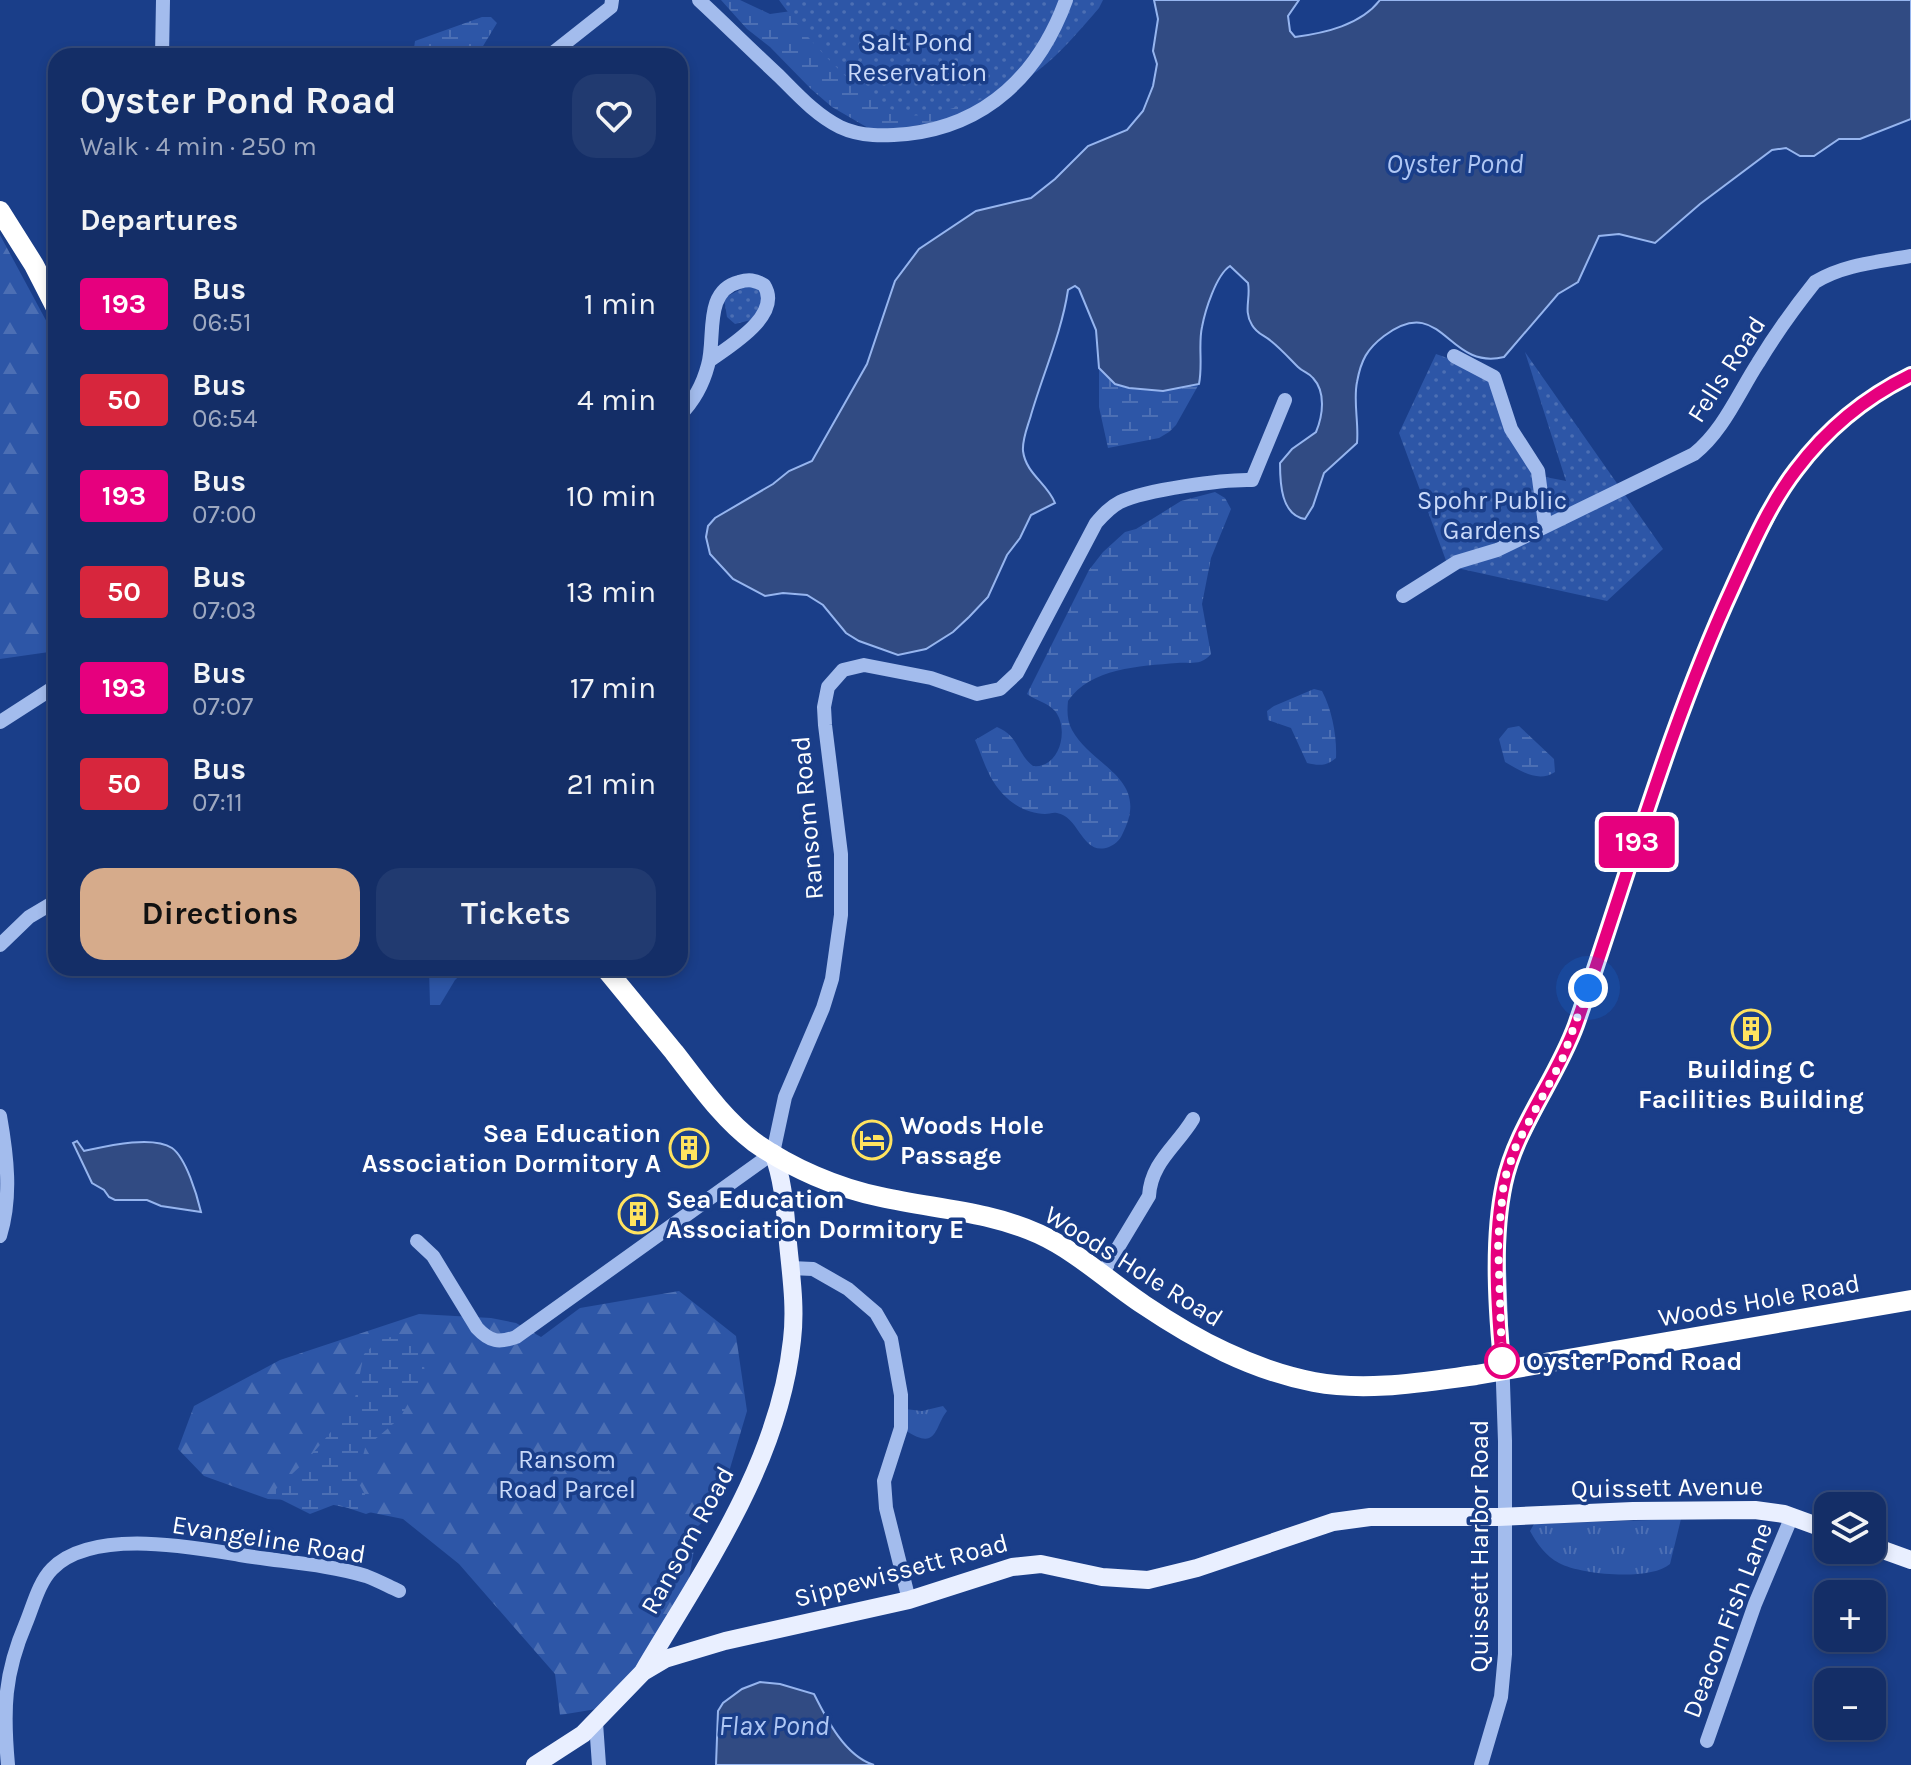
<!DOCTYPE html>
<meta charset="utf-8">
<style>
body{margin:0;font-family:Karla,sans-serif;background:#213a70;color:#f1f3f6;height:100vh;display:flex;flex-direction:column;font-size:30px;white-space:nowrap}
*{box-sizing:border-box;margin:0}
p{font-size:26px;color:#9da8c0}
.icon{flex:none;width:44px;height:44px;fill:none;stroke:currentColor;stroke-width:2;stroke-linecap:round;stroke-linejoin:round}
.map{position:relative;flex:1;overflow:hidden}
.drawer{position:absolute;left:48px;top:48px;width:640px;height:928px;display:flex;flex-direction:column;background:#142e67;border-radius:24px;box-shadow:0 4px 12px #0003,0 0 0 2px #334a7b}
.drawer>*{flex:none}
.badge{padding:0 16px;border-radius:6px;font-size:28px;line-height:52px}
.buttons{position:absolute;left:1814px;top:1492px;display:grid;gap:16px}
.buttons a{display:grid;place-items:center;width:72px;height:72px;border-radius:16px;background:#142e67;box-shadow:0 4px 12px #0003,0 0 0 2px #334a7b;font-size:40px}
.you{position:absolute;width:40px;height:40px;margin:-20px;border:6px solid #fff;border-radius:50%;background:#1a73e8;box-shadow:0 0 0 12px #1a73e833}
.map>.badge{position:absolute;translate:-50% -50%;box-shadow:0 0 0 4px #fff}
h2{padding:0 32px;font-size:30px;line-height:72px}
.round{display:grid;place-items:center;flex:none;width:84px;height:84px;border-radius:24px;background:#213a70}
.summary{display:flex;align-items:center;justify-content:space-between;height:136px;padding:0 32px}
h1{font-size:38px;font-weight:700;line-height:60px}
.cta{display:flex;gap:16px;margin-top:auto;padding:16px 32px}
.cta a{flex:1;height:92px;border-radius:24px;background:#d6ab8b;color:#111;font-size:32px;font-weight:700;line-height:92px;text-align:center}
.cta a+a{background:#213a70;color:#f1f3f6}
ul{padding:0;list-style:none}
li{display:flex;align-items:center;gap:24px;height:96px;padding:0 32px}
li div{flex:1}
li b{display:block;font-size:30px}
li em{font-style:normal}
li .badge{min-width:88px;font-weight:700;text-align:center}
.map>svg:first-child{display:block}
</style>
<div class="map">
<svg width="1911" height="1765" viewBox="0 0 1911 1765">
<defs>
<pattern id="grass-tufts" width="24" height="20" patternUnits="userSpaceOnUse" patternTransform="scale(2)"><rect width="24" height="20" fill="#2d56a7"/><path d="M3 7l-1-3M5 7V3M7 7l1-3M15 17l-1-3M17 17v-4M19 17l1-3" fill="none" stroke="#4c6fb4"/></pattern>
<pattern id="forest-firs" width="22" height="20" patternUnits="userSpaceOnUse" patternTransform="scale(2)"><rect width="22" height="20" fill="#2d56a7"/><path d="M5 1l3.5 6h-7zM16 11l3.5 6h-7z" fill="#4c6fb4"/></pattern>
<pattern id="wetland-marsh" width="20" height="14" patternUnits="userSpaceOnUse" patternTransform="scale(2)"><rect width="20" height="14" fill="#2d56a7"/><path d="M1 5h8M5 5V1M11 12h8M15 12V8" fill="none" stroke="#4c6fb4"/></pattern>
<pattern id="park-dots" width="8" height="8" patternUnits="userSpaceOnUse" patternTransform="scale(2)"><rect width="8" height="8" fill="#2d56a7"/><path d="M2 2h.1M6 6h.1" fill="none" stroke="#4c6fb4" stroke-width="1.8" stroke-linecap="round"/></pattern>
</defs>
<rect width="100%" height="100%" fill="#1a3e89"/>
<g fill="url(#grass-tufts)">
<polygon points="429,968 468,968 455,980 440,1005 430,1005"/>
<path d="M943,1406L947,1411C934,1427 938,1452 905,1430V1409L922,1411Z"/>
<path d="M1681,1519L1670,1564C1651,1581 1581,1575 1559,1563C1546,1556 1537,1544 1530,1531L1534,1524Z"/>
</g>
<g fill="url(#forest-firs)">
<polygon points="0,235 56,339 56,651 0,659"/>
<polygon points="679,1291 736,1336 747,1411 718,1509 698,1526 684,1608 615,1706 560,1715 555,1674 459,1564 403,1519 314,1501 268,1499 204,1476 178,1449 194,1406 280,1360 419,1314 491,1318 516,1323 541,1337 580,1308"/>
</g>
<g fill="url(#wetland-marsh)">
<polygon points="721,0 740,0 770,14 806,9 996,91 979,105 956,119 875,132 832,107 811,89 770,47 747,29"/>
<path d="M482,17H491L497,23L477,56C460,56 427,62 414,48L415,41Z"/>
<path d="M1099,368C1105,374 1111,382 1118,385C1141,395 1175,388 1199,384L1176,425L1169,432L1159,438L1108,448L1099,407Z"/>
<path d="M1215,492L1225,498L1231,509L1211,558L1202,604L1211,654C1201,666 1191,662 1177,663C1140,666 1090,668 1068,701C1067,711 1067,721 1072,730C1093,768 1152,778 1122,835C1120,840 1114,845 1109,847C1082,857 1080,817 1057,813C1053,812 1049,814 1045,814C1032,814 1016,807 1007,798C989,782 984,761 975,740L997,727C1019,736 1017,754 1033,766C1059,769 1070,730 1055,711C1047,702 1036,701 1027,694L1089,570L1103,552L1125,532L1136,529L1181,501Z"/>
<path d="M1314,689L1322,691C1332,710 1337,736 1336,758C1327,766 1319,766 1307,763L1291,728L1268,720L1267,711L1274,706Z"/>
<path d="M1519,726L1554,759L1555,772C1538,783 1521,771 1505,762L1499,739L1508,728Z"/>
<polygon points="391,1337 406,1337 417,1346 423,1359 425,1373 400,1418 365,1448 357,1480 374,1511 366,1514 336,1504 310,1514 276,1497 276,1489 308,1459 346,1414 355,1398 364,1354 379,1340"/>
</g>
<g fill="url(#park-dots)">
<path d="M779,0H1103L1099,8C1050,65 1031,86 957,107C944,111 923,117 909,115C867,109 803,34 779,0Z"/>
<path d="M745,287C757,287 762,289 764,301L751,320L735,324L727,317L724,298Z"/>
<polygon points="1525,352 1663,549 1607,601 1448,566 1399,433 1436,354 1479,369 1502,395 1535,475 1566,481"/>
</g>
<g fill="#314b83" stroke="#96b5ef" stroke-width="2">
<path d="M1154,0H1299L1288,16L1290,31L1295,37C1325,33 1361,25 1380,0H1911V119L1860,139H1839L1814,156H1800L1786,148L1772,150L1700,204L1655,243L1619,234L1599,236L1578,282L1558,294L1504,357C1446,371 1443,292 1384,336C1367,349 1361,360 1357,382C1353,401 1359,423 1357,443L1324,473L1313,506L1305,519C1281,515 1280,483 1280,463L1292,449L1316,432C1323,415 1326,392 1313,378C1309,373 1303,372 1298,367C1289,358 1281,349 1271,341C1264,335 1257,334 1252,325C1243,311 1251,298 1248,283L1230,266C1216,275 1205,311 1202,327C1198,345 1203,364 1199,384L1163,391L1129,388L1115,384L1099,368L1096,330L1079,289L1075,286L1068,290C1062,331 1043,374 1031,415C1028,426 1022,439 1023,451C1026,474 1047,483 1055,503L1031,515L1020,538L1007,555L988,597L969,617L953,632L926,649L898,655L859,641L846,633L823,605L807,595L783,593L765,596L733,579L710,554L706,537L708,526L715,518L773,484L789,471L812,461L867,364L895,281L919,249L976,211L1031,198L1055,179L1088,146L1127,130L1143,111L1153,86L1157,64L1153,51L1158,19Z"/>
<path d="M77,1141L84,1151C107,1146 152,1135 172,1148C186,1158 197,1195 201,1212L161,1206L147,1200H115L109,1197L104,1190L92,1183L73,1143Z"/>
<path d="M760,1682L780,1684L814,1694C827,1720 845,1756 874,1765H716L718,1711L723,1703L742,1689Z"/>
</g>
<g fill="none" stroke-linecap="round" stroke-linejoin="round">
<g stroke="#a3bced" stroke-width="14">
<path d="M699,0C726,25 752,51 779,76C798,95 816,115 840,127C861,137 885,136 907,134C987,125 1039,74 1066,0"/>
<polyline points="162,56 163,0"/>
<polyline points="549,56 611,7 612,0"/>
<polyline points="1454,356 1494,377 1511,429 1538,471 1545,524"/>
<path d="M680,415C694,401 703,384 708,365C716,338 703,291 739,282C749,279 755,280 764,285C783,315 730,346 709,361"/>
<path d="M1403,596L1457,562L1497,550L1694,454C1723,431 1738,394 1758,363C1775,335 1795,307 1815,282C1844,264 1879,262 1911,256"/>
<polyline points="0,722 56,686"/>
<polyline points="0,945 29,917 56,901"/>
<path d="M0,1116C7,1156 12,1197 0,1236"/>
<path d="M417,1241L433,1256L477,1328C490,1342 499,1343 516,1337L773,1153L785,1097L823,1008L832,979L841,915V854L825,725L824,707L828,687L843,670L864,665L931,678L977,694L1000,689L1017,673L1096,523C1103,515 1110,507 1120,502C1145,490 1224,479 1252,480L1285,400"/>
<polyline points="791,1268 813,1269 848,1289 876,1313 891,1339 901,1395 901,1428 884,1481 886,1508 909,1600"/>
<path d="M1102,1274L1149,1196C1151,1162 1177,1146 1193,1119"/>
<polyline points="596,1723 599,1765"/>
<polyline points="1707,1741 1755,1604 1792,1516"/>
<path d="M8,1765C3,1710 4,1674 26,1623C33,1606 39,1582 52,1569C92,1528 191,1547 240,1555C282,1562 326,1564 366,1576C377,1580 388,1586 399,1591"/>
<polyline points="1481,1765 1501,1697 1505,1654 1505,1441 1498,1240 1501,1197 1509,1163 1568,1045 1686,696 1747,557 1786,484 1817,443 1867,401 1911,375"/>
</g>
<g stroke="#e9efff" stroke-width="18">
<polyline points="1872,1546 1911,1560"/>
<path d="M644,1670C705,1567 779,1462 792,1340C796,1307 791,1275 788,1243C785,1212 784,1182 773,1153"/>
<polyline points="535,1765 583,1734 643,1672 665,1659 725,1641 909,1600 1012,1567 1041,1564 1102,1577 1148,1580 1197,1568 1333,1522 1370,1517 1498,1517 1633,1511 1755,1510 1784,1514 1828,1530"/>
</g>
<g stroke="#fff" stroke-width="20">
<polyline points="0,211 34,265 56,308"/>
<path d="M605,968C628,996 651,1024 674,1052C699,1084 722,1118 754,1142C791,1168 837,1188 881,1197C935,1209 988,1211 1039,1234C1078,1252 1109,1282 1144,1305C1196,1340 1252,1370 1314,1382C1367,1392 1423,1382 1476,1375L1911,1300"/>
</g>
</g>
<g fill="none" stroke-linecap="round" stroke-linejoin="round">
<defs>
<path id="line" d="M1503,1371C1497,1313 1492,1241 1504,1184C1516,1127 1556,1080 1576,1025C1627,879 1668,728 1733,587C1751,548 1769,505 1796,470C1826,430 1866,397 1911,375"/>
</defs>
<use href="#line" stroke="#fff" stroke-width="18"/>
<use href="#line" stroke="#e6007e" stroke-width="12"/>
<polyline stroke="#fff" stroke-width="8" stroke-dasharray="0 14.4" points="1502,1361 1498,1240 1504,1181 1516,1146 1562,1060 1588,988"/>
</g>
<defs>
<symbol id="building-ring" viewBox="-11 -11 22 22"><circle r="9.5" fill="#1a3e89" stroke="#ffe35f" stroke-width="1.5"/><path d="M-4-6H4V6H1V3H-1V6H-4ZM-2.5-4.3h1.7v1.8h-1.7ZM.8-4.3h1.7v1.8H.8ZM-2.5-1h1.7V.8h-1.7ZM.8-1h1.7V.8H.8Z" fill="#ffe35f"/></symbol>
<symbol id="hotel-ring" viewBox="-11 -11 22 22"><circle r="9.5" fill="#1a3e89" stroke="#ffe35f" stroke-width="1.5"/><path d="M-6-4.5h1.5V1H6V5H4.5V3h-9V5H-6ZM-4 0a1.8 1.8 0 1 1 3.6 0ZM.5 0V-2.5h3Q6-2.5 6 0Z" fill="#ffe35f"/></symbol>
</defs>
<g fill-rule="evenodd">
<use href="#building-ring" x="1729" y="1007" width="44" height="44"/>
<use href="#hotel-ring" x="850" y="1118" width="44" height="44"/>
<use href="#building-ring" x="667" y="1126" width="44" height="44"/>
<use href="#building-ring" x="616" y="1192" width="44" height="44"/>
</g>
<circle fill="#fff" stroke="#e6007e" stroke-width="4" cx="1502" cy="1361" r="16"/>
<g text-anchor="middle" stroke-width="7" stroke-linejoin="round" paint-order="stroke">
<g font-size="26" fill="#c9d9f9" stroke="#1a3e89">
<text x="917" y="51">Salt Pond<tspan x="917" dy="30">Reservation</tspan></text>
<text x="1492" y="509">Spohr Public<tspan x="1492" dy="30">Gardens</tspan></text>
<text x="567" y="1468">Ransom<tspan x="567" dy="30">Road Parcel</tspan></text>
</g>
<g font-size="26" fill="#fff" stroke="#1a3e89">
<text transform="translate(1726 369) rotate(-57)" y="9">Fells Road</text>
<text transform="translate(807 818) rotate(-95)" y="9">Ransom Road</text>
<text transform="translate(1134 1266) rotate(32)" y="9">Woods Hole Road</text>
<text transform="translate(1759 1300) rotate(-10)" y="9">Woods Hole Road</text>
<text transform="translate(1667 1487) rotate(-1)" y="9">Quissett Avenue</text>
<text transform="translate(269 1539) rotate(9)" y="9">Evangeline Road</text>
<text transform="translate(687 1540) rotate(-61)" y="9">Ransom Road</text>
<text transform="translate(1479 1546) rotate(-90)" y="9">Quissett Harbor Road</text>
<text transform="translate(901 1570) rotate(-15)" y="9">Sippewissett Road</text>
<text transform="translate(1727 1620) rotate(-69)" y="9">Deacon Fish Lane</text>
</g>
<g font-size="26" font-weight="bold" fill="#fff" stroke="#1a3e89" text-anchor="start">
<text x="1751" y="1078" text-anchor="middle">Building C<tspan x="1751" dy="30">Facilities Building</tspan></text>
<text x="900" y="1134">Woods Hole<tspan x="900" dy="30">Passage</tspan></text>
<text x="661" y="1142" text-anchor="end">Sea Education<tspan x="661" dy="30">Association Dormitory A</tspan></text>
<text x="666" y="1208">Sea Education<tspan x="666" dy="30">Association Dormitory E</tspan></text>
</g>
<g font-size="26" font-weight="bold" fill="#fff" stroke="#1a3e89" text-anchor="start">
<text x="1526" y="1370">Oyster Pond Road</text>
</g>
<g font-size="28" font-style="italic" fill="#afc7f4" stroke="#1a3e89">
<text x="1455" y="173">Oyster Pond</text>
<text x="774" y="1735">Flax Pond</text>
</g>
</g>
</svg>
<div class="buttons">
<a><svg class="icon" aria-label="layers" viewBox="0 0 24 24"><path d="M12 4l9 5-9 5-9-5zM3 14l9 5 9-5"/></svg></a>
<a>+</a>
<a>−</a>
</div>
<div class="you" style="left:1588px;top:988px"></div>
<b class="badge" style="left:1637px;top:842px;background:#e6007e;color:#fff">193</b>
<section class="drawer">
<div class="summary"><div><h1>Oyster Pond Road</h1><p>Walk · 4 min · 250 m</p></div><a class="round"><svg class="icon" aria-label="heart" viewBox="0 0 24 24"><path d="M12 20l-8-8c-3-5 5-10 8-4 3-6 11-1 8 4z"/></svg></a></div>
<h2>Departures</h2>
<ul>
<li><span class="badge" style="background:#e6007e;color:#fff">193</span><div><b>Bus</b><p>06:51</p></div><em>1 min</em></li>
<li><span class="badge" style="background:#d7263d;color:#fff">50</span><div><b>Bus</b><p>06:54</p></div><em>4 min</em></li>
<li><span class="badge" style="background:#e6007e;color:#fff">193</span><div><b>Bus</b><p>07:00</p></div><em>10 min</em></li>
<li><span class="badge" style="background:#d7263d;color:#fff">50</span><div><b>Bus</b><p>07:03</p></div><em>13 min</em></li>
<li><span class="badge" style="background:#e6007e;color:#fff">193</span><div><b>Bus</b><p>07:07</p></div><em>17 min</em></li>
<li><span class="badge" style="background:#d7263d;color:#fff">50</span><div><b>Bus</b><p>07:11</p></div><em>21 min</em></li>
</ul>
<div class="cta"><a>Directions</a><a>Tickets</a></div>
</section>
</div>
